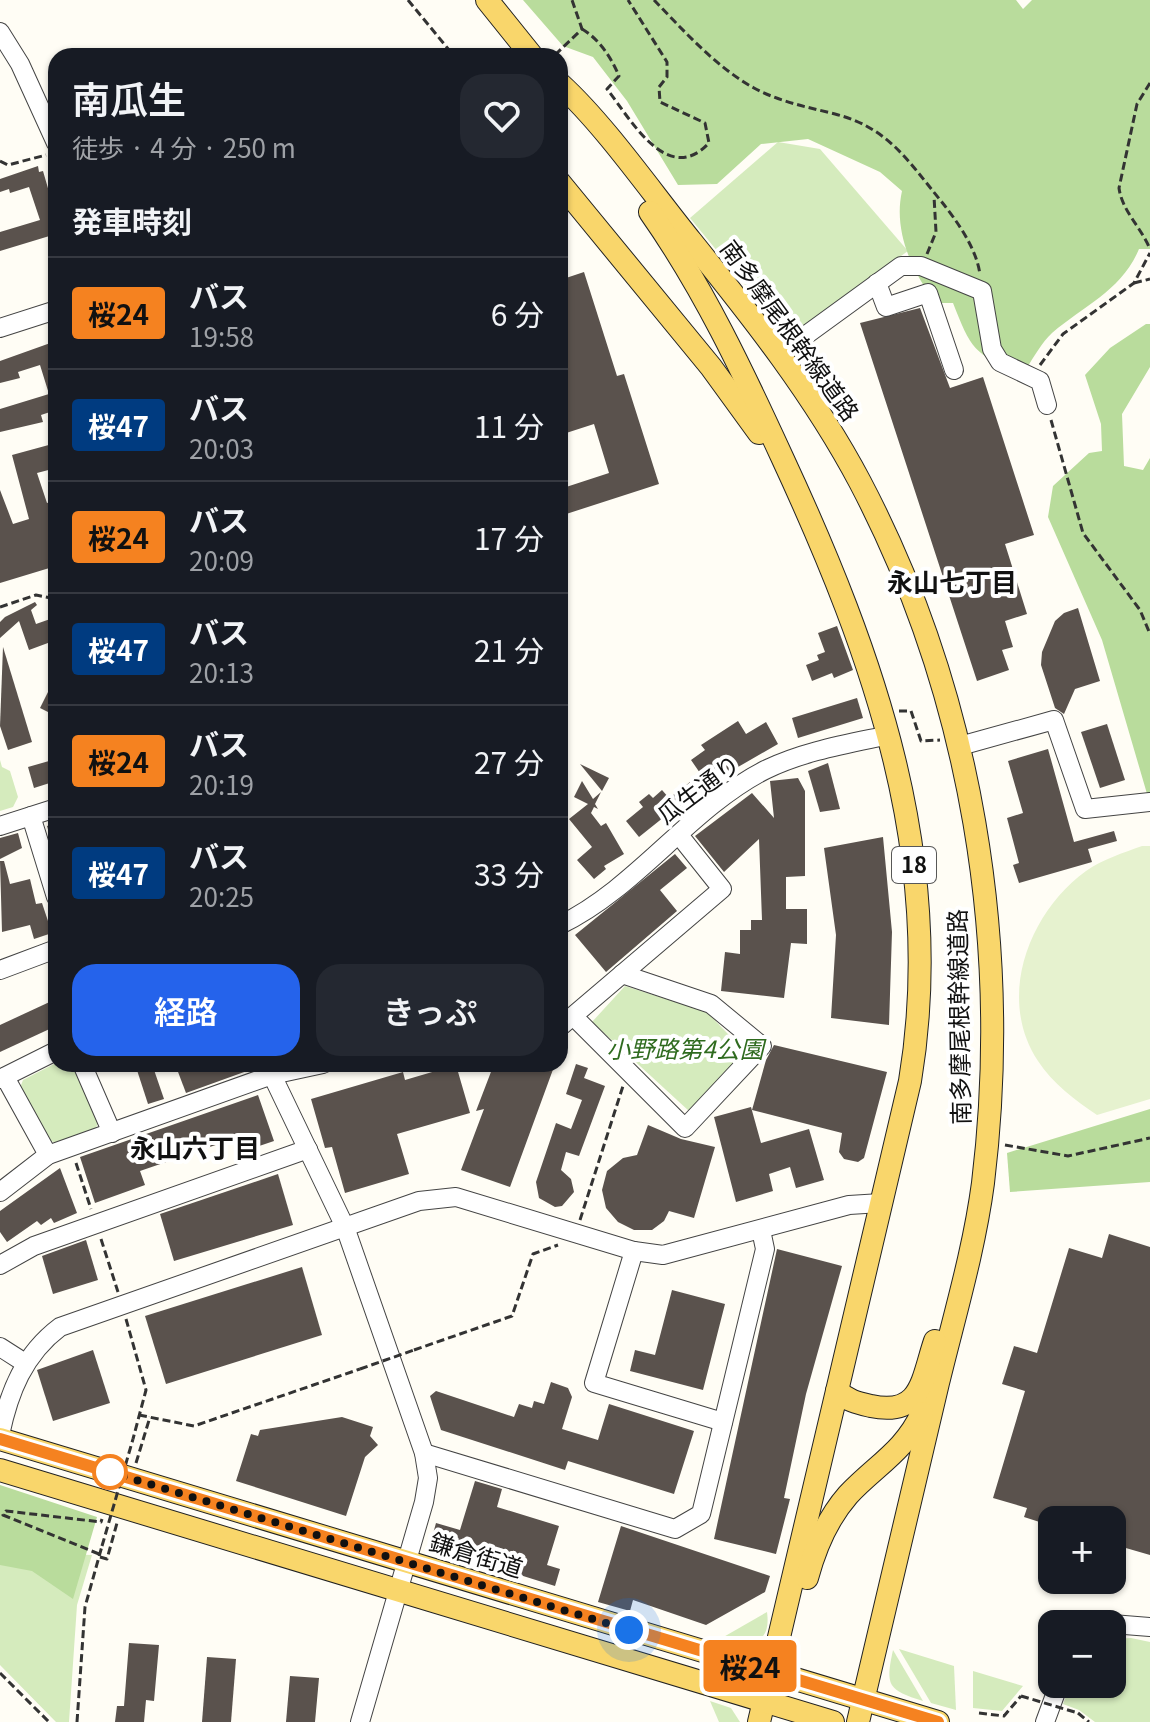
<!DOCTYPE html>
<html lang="ja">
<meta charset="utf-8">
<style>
body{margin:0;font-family:Georgia,"Noto Sans JP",serif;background:#242831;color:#f1f3f6;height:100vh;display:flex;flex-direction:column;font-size:30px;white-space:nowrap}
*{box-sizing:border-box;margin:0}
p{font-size:26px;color:#9ea1a6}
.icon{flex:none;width:44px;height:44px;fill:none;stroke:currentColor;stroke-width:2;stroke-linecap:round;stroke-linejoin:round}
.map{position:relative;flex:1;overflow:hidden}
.details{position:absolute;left:48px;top:48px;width:520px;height:1024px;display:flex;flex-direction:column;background:#171b24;border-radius:24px;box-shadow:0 2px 6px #0004}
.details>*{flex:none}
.badge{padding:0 16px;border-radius:6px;font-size:28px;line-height:52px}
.fabs{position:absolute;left:1038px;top:1506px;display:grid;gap:16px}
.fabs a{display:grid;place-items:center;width:88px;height:88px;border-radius:16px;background:#171b24;box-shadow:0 2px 6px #0004;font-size:40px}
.you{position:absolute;width:40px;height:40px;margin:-20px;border:6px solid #fff;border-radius:50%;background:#1a73e8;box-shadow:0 0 0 12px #1a73e833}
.map>.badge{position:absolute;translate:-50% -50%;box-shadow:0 0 0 4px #fff}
h2{padding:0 24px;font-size:30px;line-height:72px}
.round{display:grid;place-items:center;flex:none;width:84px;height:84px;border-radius:24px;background:#242831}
.overview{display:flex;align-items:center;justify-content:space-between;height:136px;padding:0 24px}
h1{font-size:38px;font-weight:600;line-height:60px}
.primary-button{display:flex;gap:16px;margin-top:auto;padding:16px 24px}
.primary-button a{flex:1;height:92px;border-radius:24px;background:#2563eb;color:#fff;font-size:32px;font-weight:600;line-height:92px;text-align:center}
.primary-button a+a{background:#242831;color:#f1f3f6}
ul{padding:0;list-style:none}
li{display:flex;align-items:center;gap:24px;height:112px;padding:0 24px;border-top:2px solid #363941}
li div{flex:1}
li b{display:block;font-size:30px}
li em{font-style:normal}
li .badge{min-width:88px;font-weight:700;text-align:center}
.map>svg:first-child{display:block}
</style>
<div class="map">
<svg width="1150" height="1722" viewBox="0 0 1150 1722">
<rect width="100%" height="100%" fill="#fffdf5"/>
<g fill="#d5ebbd">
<polygon points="778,142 820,149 908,251 788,337 690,218"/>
<polygon points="0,760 2,767 10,771 18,797 13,807 0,811"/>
<polygon points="625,986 707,1012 746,1053 689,1111 592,1022"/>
<polygon points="56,1063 75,1064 100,1120 94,1131 57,1144 48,1139 20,1088 23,1080"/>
<polygon points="37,1553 92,1555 77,1605 69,1722 56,1722 0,1665 0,1555"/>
<path d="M767,1612C772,1647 746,1647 720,1639Z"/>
<polygon points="1131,1638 1150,1642 1150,1722 1095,1722 1079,1710 1063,1704 1071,1684 1112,1684 1112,1639"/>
<polygon points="899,1649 954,1666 956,1710 931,1703"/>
<path d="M893,1650L923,1701C888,1690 885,1686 893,1650Z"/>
<polygon points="973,1671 1023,1686 1002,1711 973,1708"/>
<polygon points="710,1701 731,1708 740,1722 719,1722"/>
</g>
<g fill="#b9dc9c">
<path d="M523,0H1016L1023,9L1032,0H1150V249H1139C1122,290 1085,305 1052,333C1042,342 1034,357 1026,369C976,360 971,349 953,303H936C912,272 893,231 902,191L880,172L808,139L761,144L717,184L678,185L627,101L593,57L563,46Z"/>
<polygon points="1146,324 1150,324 1150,367 1122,414 1124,466 1143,470 1150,458 1150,804 1102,640 1048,517 1053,486 1089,453 1102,451 1101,424 1085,375 1110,348"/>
<polygon points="1150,1109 1150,1182 1010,1192 1007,1153"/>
<polygon points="0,1485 97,1517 73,1599 32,1571 0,1565"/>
</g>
<path fill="#e6f2cf" d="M1142,846H1150V1099L1097,1115C1076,1101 1052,1083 1038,1061C996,998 1029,912 1086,871C1103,859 1123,853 1142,846Z"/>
<g fill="#5a524d">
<polygon points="38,166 39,172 43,171 56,216 56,234 0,251 0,232 40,220 29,187 10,193 9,189 0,192 0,179"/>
<polygon points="584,272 617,376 624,374 659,484 560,516 560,489 609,473 594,424 560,435 560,280"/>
<polygon points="920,308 950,388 983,377 1034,535 1005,544 1027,614 1005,621 1013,647 1002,650 1009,670 977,681 860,323"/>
<polygon points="56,341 56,410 41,415 43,422 0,432 0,409 49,394 40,365 18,372 20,378 0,383 0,361"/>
<polygon points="56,443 56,468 37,473 47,503 56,500 56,566 0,583 0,490 13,524 29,519 12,455"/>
<polygon points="35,602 37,605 31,610 36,624 56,617 56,640 29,650 19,621 0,638 0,622 5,617"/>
<polygon points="1078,608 1100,681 1075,689 1064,714 1055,708 1041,665 1042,652 1055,621 1064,613"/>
<polygon points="837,626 853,670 834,678 832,673 812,681 806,665 819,660 817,655 825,652 818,633"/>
<polygon points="3,647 32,742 8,750 0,726"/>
<polygon points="56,676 56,716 40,708"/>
<polygon points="857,698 863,718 798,738 792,718"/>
<polygon points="738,721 746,734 766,722 778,744 705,786 708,789 683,811 681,808 672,816 669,813 639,837 626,821 643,807 639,802 649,794 653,798 662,790 669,798 683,788 700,773 691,760 705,750 701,745"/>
<polygon points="1107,724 1125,780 1100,788 1081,732"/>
<polygon points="1048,749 1074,842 1114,831 1117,841 1088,849 1092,862 1019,883 1013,865 1019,863 1007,818 1023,813 1008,761"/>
<polygon points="56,759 56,781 34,788 28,767"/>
<polygon points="828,763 840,809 820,812 808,771"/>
<polygon points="580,764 609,778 602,791"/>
<polygon points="798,778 805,791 805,876 786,877 786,909 807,909 807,944 791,943 784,998 721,991 725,952 740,954 740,930 751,930 751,920 762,920 759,839 724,872 695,836 752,793 774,818 770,781"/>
<polygon points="582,781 593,799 601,792 595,804 598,809 594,807 591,813 601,826 606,823 624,854 604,866 606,869 594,879 577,860 592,847 569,819 588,804 574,797"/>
<polygon points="56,823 56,856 47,826"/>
<polygon points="18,833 22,848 0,859 0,838"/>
<polygon points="883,837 892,932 889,1025 831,1018 836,935 824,848"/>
<polygon points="675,854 687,868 660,890 677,911 606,972 575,935"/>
<polygon points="0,861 4,861 10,884 30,879 36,904 42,903 52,933 34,939 30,925 2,932"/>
<polygon points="56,999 56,1026 0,1052 0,1025"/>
<polygon points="774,1045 887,1072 864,1158 858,1162 844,1159 839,1152 842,1133 752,1110 766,1060"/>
<polygon points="135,1064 152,1064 164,1099 148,1104"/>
<polygon points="175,1064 258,1064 258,1067 186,1093"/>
<polygon points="494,1064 555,1064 510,1187 461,1170 484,1109 476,1111"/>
<polygon points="576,1064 588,1068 584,1078 605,1086 579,1156 566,1152 561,1170 571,1179 574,1192 562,1206 555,1207 539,1198 536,1182 556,1123 571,1129 582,1100 566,1094"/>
<polygon points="456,1065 470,1113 397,1134 409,1174 345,1193 332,1147 325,1148 311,1099 403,1072 405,1080"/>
<polygon points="258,1095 274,1141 241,1152 236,1138 140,1171 145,1185 95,1203 80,1157"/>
<polygon points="751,1107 761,1143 809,1129 824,1180 796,1188 790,1167 769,1174 773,1191 736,1202 714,1117"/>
<polygon points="648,1125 681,1139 715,1147 694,1218 669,1211 664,1221 652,1230 634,1230 618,1222 606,1208 602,1190 607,1171 623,1158 637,1155"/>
<polygon points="60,1168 77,1213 54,1223 51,1218 41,1225 37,1221 7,1242 0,1232 0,1211"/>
<polygon points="278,1174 293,1225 174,1261 160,1214"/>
<polygon points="1109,1234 1150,1247 1150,1555 1112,1544 1112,1520 1052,1520 1052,1526 1024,1517 1027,1508 993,1498 1025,1391 1002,1384 1014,1346 1037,1353 1069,1248 1102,1258"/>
<polygon points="86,1240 98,1280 53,1294 42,1256"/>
<polygon points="777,1249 842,1266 806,1394 784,1498 790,1499 776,1554 714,1539"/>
<polygon points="302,1267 322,1335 166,1384 145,1316"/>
<polygon points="672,1290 725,1304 703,1390 630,1371 635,1350 655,1355"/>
<polygon points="93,1350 110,1403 53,1421 37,1370"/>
<polygon points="551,1382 568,1388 572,1397 562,1429 598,1440 609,1404 694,1431 674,1494 568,1461 565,1470 441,1430 430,1396 436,1391 514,1417 519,1404 532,1408 534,1401 544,1404"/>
<polygon points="342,1417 373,1427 370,1436 378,1445 365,1457 346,1516 236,1481 251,1434 258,1436 260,1430"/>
<polygon points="475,1481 502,1489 497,1507 559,1526 547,1565 560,1569 555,1586 491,1566 493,1561 431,1541 436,1523 460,1530"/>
<polygon points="621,1526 770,1576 765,1592 706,1625 633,1600 630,1611 598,1602"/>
<polygon points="129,1643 159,1645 154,1701 146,1700 144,1722 115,1722 117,1706 124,1706"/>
<polygon points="207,1657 236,1659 231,1722 202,1722"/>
<polygon points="290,1676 319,1678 315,1722 286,1722"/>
</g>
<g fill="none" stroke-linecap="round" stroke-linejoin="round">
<defs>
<g id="minor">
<polyline points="0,32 20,64 56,143"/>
<polyline points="877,283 886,307 928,293 954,370"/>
<polyline points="0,328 56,310"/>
<polyline points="780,354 901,266 921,266 982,291 992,349 1000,362 1040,381 1047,405"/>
<polyline points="960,746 1054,720 1085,809 1150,802"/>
<polyline points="31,816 56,897"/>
<polyline points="0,826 56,808"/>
<path d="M560,925C637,888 689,809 765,770C804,751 847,744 889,735"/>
<polyline points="0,970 56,949"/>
<polyline points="574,1017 685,1128 762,1046 711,1004 622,974"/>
<polyline points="560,1027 722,889 679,835"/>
<polyline points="82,1064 112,1133"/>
<polyline points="270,1064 272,1075 345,1227 424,1453 428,1478 424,1502 360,1722"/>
<polyline points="5,1077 48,1155"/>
<polyline points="0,1079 56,1051"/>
<polyline points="0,1192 48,1155 272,1075 323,1064"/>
<polyline points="634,1251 594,1383 723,1422"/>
<polyline points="0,1265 34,1246 308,1149"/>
<polyline points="0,1347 25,1363"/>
<path d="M0,1435C9,1392 24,1354 60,1327L419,1201L456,1197L634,1251L663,1255L849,1205L881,1203"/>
<polyline points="424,1453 675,1529 701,1514 765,1249 761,1230"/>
<polyline points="1112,1624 1150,1627"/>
<polyline points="1045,1722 1059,1684"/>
</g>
<g id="major">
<polyline points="487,0 532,56"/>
<path d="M560,84C605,125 652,193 691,241C753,318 814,395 860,482C972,695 1012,944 983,1183C974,1251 954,1317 938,1383C911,1496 885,1609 858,1722"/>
<polyline points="560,183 711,367 759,433"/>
<path d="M650,212C704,289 743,372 782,457C874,655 947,859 910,1081L759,1722"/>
<path d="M837,1391C848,1401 858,1403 871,1406C922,1417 922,1379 935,1341"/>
<polyline points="0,1439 938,1722"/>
<polyline points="0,1470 833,1722"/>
<path d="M807,1578C815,1548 827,1519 848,1495C875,1466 905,1451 922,1413"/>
</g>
</defs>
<use href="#minor" stroke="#444" stroke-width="20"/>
<use href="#major" stroke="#222" stroke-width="24"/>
<g stroke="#333" stroke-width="3" stroke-dasharray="8 4" stroke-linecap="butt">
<polyline points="408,0 454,56"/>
<path d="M654,0C684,31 716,67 754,88C780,102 807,107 835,114C889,128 908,161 941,201C957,221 977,249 980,275"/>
<path d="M582,29C599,39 611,57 619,76L607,89C631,120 668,187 709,143L705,123L660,102L659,87L667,77V62L628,0"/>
<polyline points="555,55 582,29 572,0"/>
<path d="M1150,83L1137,104L1119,188C1122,211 1141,227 1150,249"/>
<polyline points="0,161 8,165 46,155"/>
<polyline points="927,254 936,232 934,196"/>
<polyline points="1134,283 1150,279"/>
<polyline points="1040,365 1063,334 1134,283 1150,253"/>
<polyline points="1051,420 1083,533 1140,610 1150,634"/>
<polyline points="0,607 36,595 56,599"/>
<polyline points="899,711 911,711 921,741 940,740"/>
<polyline points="1005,1145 1068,1156 1150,1138"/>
<polyline points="76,1163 91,1209"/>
<polyline points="580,1220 623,1086"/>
<polyline points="101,1239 118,1292"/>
<polyline points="126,1319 146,1390 133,1439"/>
<polyline points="414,1350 512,1316 533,1254 558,1245"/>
<polyline points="139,1415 194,1426 360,1369"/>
<polyline points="136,1463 150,1417"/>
<polyline points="99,1554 3,1515 6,1511 101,1522 102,1519"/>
<polyline points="100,1557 107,1559 117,1523"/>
<polyline points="0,1673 49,1722"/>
<polyline points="979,1713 1004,1716 1021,1696"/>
<polyline points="1078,1713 1089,1722"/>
<polyline points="77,1722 85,1607 102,1546"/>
</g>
<use href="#minor" stroke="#fff" stroke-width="18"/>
<use href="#major" stroke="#f9d66b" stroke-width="22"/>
<g stroke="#333" stroke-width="3" stroke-dasharray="8 4" stroke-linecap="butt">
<polyline points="360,1369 414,1350"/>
<polyline points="102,1546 133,1439"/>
<polyline points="1021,1696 1078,1713"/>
</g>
</g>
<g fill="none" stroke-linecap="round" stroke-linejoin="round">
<defs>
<polyline id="line" points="0,1439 938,1722"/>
</defs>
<use href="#line" stroke="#fff" stroke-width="18"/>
<use href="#line" stroke="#f58220" stroke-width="12"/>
<polyline stroke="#111" stroke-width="8" stroke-dasharray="0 14.4" points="110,1472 629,1630"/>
</g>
<circle fill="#fff" stroke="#f58220" stroke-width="4" cx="110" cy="1472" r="16"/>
<g text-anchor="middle" stroke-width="8" stroke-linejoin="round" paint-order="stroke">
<rect fill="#fff" stroke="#585858" stroke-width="2" x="892" y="847" width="44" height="36" rx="6"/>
<g font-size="22" font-weight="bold" fill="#111">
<text x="914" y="873">18</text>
</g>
<g font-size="24" fill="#111" stroke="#fff">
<text transform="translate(789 331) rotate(54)" y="8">南多摩尾根幹線道路</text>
<text transform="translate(699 790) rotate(-37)" y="8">瓜生通り</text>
<text transform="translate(960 1017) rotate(-91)" y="8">南多摩尾根幹線道路</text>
<text transform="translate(476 1556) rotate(17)" y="8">鎌倉街道</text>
</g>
<g font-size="24" font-style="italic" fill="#2f6b1f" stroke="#fff">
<text x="685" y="1058">小野路第4公園</text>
</g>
<g font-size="26" font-weight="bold" fill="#111" stroke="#fff">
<text x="952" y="592">永山七丁目</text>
<text x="195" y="1158">永山六丁目</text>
</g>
</g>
</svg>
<div class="fabs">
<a>+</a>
<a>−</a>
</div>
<div class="you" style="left:629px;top:1630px"></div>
<b class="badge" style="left:750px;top:1666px;background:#f58220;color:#111">桜24</b>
<section class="details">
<div class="overview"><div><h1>南瓜生</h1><p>徒歩 · 4 分 · 250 m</p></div><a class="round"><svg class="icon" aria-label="heart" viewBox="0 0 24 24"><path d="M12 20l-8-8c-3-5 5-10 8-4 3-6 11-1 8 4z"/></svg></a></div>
<h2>発車時刻</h2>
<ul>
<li><span class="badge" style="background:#f58220;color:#111">桜24</span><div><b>バス</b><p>19:58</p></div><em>6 分</em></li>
<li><span class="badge" style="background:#003b80;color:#fff">桜47</span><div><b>バス</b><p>20:03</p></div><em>11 分</em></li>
<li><span class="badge" style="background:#f58220;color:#111">桜24</span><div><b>バス</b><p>20:09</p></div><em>17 分</em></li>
<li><span class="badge" style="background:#003b80;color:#fff">桜47</span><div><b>バス</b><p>20:13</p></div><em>21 分</em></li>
<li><span class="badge" style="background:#f58220;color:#111">桜24</span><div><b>バス</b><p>20:19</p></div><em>27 分</em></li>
<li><span class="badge" style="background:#003b80;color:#fff">桜47</span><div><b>バス</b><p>20:25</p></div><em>33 分</em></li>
</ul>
<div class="primary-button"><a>経路</a><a>きっぷ</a></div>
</section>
</div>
